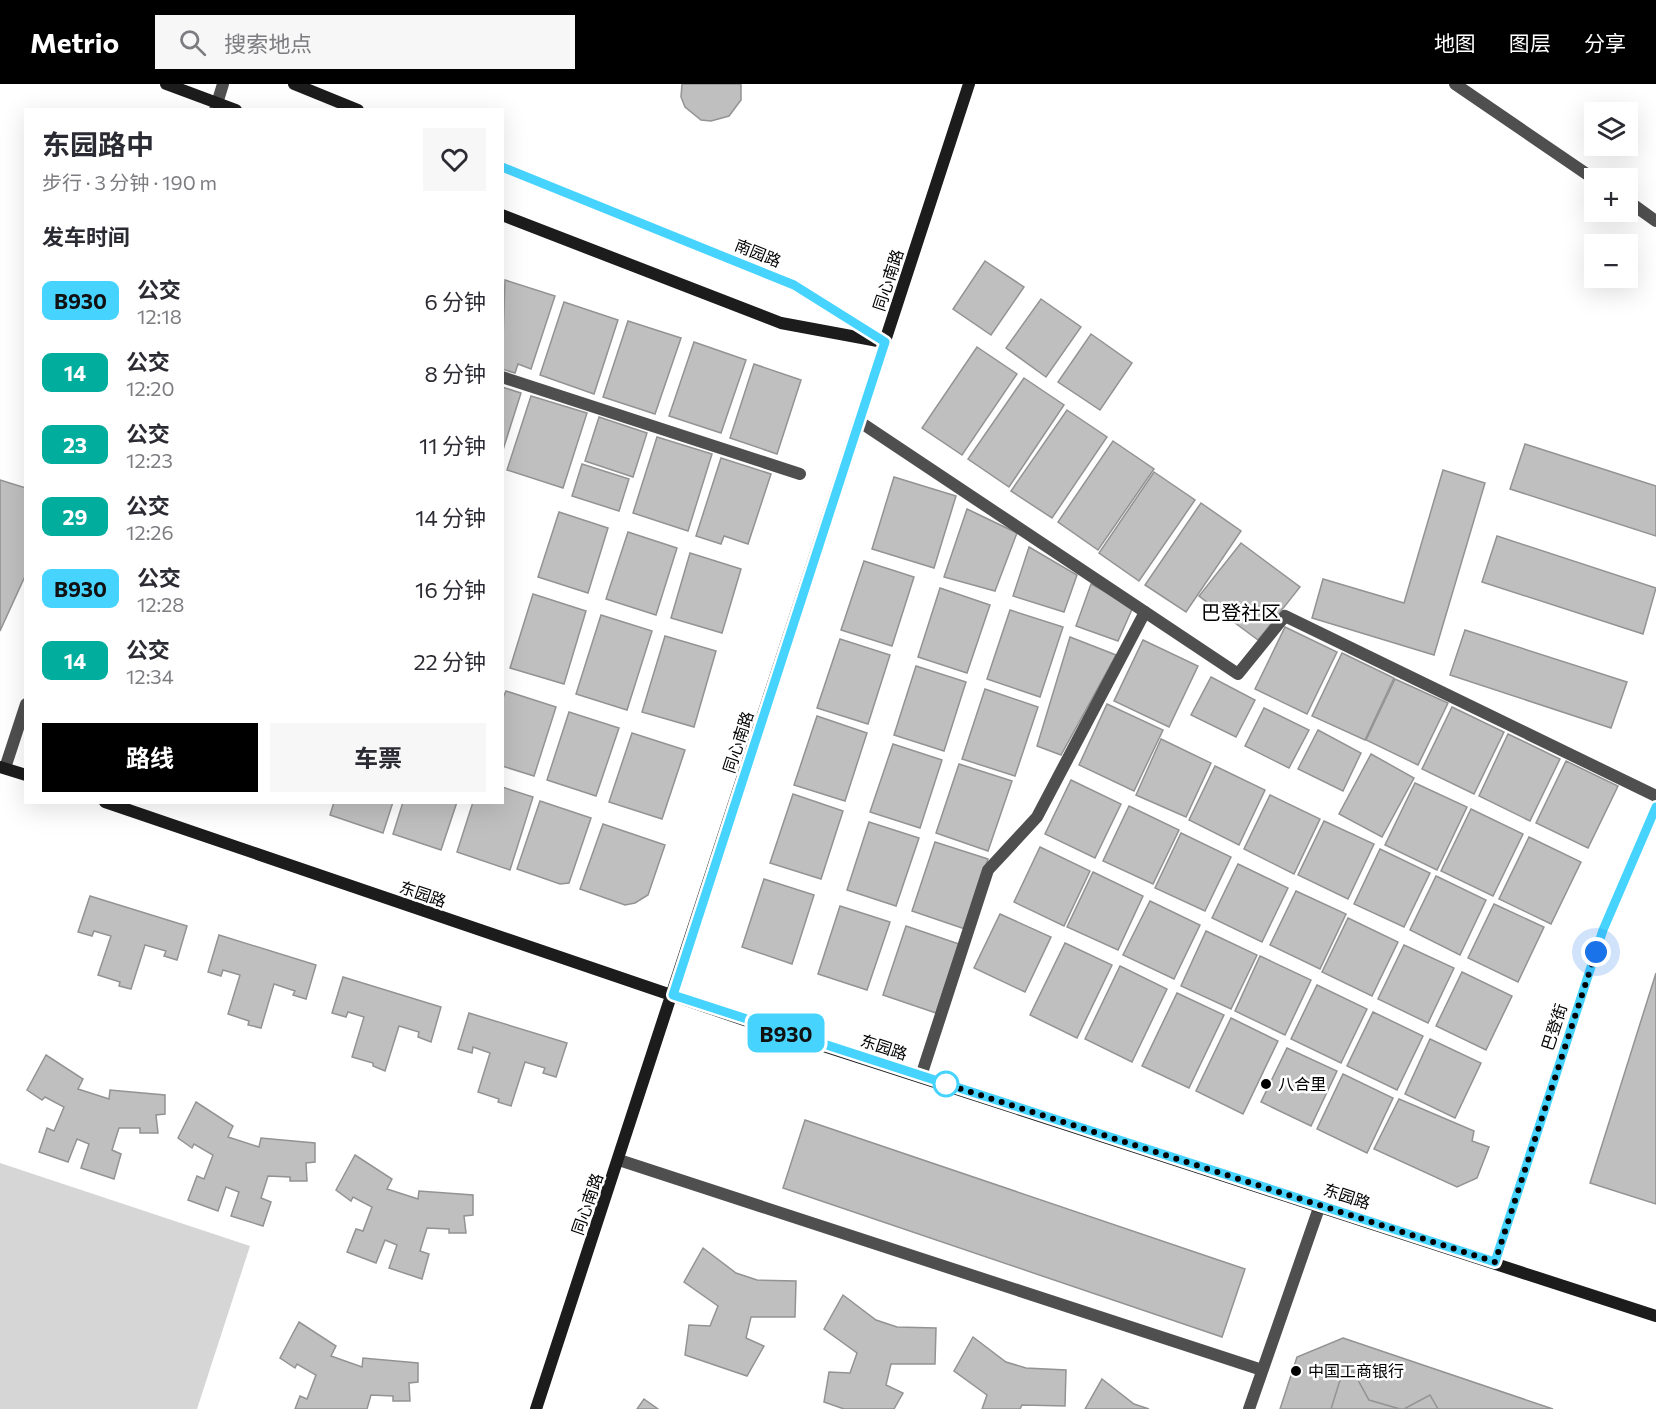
<!DOCTYPE html>
<html lang="zh">
<meta charset="utf-8">
<style>
body{margin:0;font-family:Commissioner,"Noto Sans SC",sans-serif;background:#f7f7f7;color:#2b2b33;height:100vh;display:flex;flex-direction:column;font-size:22px;white-space:nowrap}
*{box-sizing:border-box;margin:0}
p{font-size:20px;color:#7c7c81}
.icon{flex:none;width:33px;height:33px;fill:none;stroke:currentColor;stroke-width:2;stroke-linecap:round;stroke-linejoin:round}
.map{position:relative;flex:1;overflow:hidden}
.side{position:absolute;left:24px;top:24px;width:480px;height:696px;display:flex;flex-direction:column;background:#fff;border-radius:0px;box-shadow:0 6px 24px #0002}
.side>*{flex:none}
.badge{padding:0 12px;border-radius:9px;font-size:21px;line-height:39px}
.buttons{position:absolute;left:1584px;top:18px;display:grid;gap:12px}
.buttons a{display:grid;place-items:center;width:54px;height:54px;border-radius:0px;background:#fff;box-shadow:0 6px 24px #0002;font-size:30px}
.you{position:absolute;width:30px;height:30px;margin:-15px;border:4px solid #fff;border-radius:50%;background:#1a73e8;box-shadow:0 0 0 9px #1a73e833}
.map>.badge{position:absolute;translate:-50% -50%;box-shadow:0 0 0 3px #fff}
h2{padding:0 18px;font-size:22px;line-height:54px}
.round{display:grid;place-items:center;flex:none;width:63px;height:63px;border-radius:0px;background:#f7f7f7}
.head{display:flex;align-items:center;justify-content:space-between;height:102px;padding:0 18px}
h1{font-size:28px;font-weight:700;line-height:45px}
.action{display:flex;gap:12px;margin-top:auto;padding:12px 18px}
.action a{flex:1;height:69px;border-radius:0px;background:#000;color:#fff;font-size:24px;font-weight:700;line-height:69px;text-align:center}
.action a+a{background:#f7f7f7;color:#2b2b33}
ul{padding:0;list-style:none}
li{display:flex;align-items:center;gap:18px;height:72px;padding:0 18px}
li div{flex:1}
li b{display:block;font-size:22px}
li em{font-style:normal}
li .badge{min-width:66px;font-weight:700;text-align:center}
header{display:flex;align-items:center;gap:36px;box-sizing:border-box;height:84px;padding:0 30px;background:#000;color:#fff}
header strong{font-size:28px}
nav{display:flex;gap:33px;margin-inline-start:auto;font-size:21px}
.search{width:420px;height:54px;background:#f7f7f7;display:flex;align-items:center;gap:15px;box-sizing:border-box;padding:0 21px;border-radius:0px;color:#7c7c81;font-size:22px}
.map>svg:first-child{display:block}
</style>
<header>
<strong>Metrio</strong>
<div class="search"><svg class="icon" aria-label="search" viewBox="0 0 24 24"><circle cx="10" cy="10" r="6"/><path d="M15 15l6 6"/></svg>搜索地点</div>
<nav><a>地图</a><a>图层</a><a>分享</a></nav>
</header>
<div class="map">
<svg width="1656" height="1325" viewBox="0 0 1656 1325">
<rect width="100%" height="100%" fill="#fff"/>
<polygon fill="#d6d6d6" points="0,1079 250,1162 197,1325 0,1325"/>
<g fill="#bfbfbf" stroke="#939393" stroke-width="1.5">
<polygon points="682,0 741,0 741,16 729,32 711,37 701,36 685,23 681,13"/>
<polygon points="985,177 1024,203 991,251 953,225"/>
<polygon points="505,196 555,212 531,285 518,280 515,289 502,285"/>
<polygon points="1041,215 1081,243 1046,293 1006,264"/>
<polygon points="564,218 618,236 594,310 540,291"/>
<polygon points="628,237 681,254 655,330 603,313"/>
<polygon points="1091,250 1132,279 1100,326 1058,298"/>
<polygon points="694,258 746,276 721,349 669,332"/>
<polygon points="977,263 1017,290 962,371 922,344"/>
<polygon points="754,280 801,296 777,370 730,354"/>
<polygon points="1024,294 1064,321 1009,403 968,375"/>
<polygon points="502,303 521,309 502,369"/>
<polygon points="531,312 587,329 563,404 507,386"/>
<polygon points="1067,326 1107,353 1052,434 1011,407"/>
<polygon points="599,333 647,349 633,393 585,377"/>
<polygon points="657,353 712,370 688,447 633,429"/>
<polygon points="1113,357 1154,385 1098,466 1058,438"/>
<polygon points="1525,360 1656,402 1656,452 1510,405"/>
<polygon points="721,374 771,390 748,460 724,452 721,460 696,452"/>
<polygon points="582,380 629,395 619,427 572,412"/>
<polygon points="1443,386 1485,399 1434,571 1312,534 1323,495 1404,519"/>
<polygon points="1154,388 1195,416 1139,497 1099,469"/>
<polygon points="894,393 956,412 934,484 872,465"/>
<polygon points="0,396 26,404 26,490 0,547"/>
<polygon points="1201,419 1241,447 1186,528 1145,501"/>
<polygon points="967,425 1017,449 995,507 944,493"/>
<polygon points="559,428 608,444 588,509 538,493"/>
<polygon points="628,448 677,464 656,531 606,515"/>
<polygon points="1497,452 1656,504 1643,550 1482,498"/>
<polygon points="1241,459 1300,503 1258,556 1199,512"/>
<polygon points="1029,463 1077,491 1064,528 1013,512"/>
<polygon points="690,469 741,485 722,549 671,534"/>
<polygon points="864,477 914,493 892,562 841,546"/>
<polygon points="1091,500 1133,523 1118,557 1076,542"/>
<polygon points="940,504 990,521 967,589 918,573"/>
<polygon points="533,510 586,527 564,600 510,584"/>
<polygon points="1010,526 1063,543 1040,613 987,595"/>
<polygon points="601,531 652,547 627,626 576,610"/>
<polygon points="1285,543 1337,568 1307,630 1255,605"/>
<polygon points="1465,546 1627,598 1611,644 1450,591"/>
<polygon points="665,552 716,567 694,643 642,628"/>
<polygon points="1070,553 1116,571 1061,671 1037,662"/>
<polygon points="840,555 890,571 868,640 817,624"/>
<polygon points="1143,556 1198,582 1169,643 1114,617"/>
<polygon points="1342,569 1394,594 1365,656 1312,632"/>
<polygon points="916,582 966,598 944,667 894,651"/>
<polygon points="1211,593 1255,616 1236,653 1191,631"/>
<polygon points="1395,595 1448,619 1418,681 1366,656"/>
<polygon points="985,605 1038,623 1015,692 962,675"/>
<polygon points="506,607 556,623 534,692 502,682 502,616"/>
<polygon points="1107,620 1163,646 1134,707 1079,681"/>
<polygon points="1452,623 1504,648 1474,710 1422,685"/>
<polygon points="1264,624 1309,646 1289,684 1245,662"/>
<polygon points="569,628 619,644 596,712 547,696"/>
<polygon points="817,632 867,649 845,717 794,701"/>
<polygon points="1318,646 1361,669 1343,707 1298,685"/>
<polygon points="632,649 685,666 662,735 609,718"/>
<polygon points="1508,650 1560,675 1530,737 1479,712"/>
<polygon points="1161,655 1211,679 1186,733 1136,711"/>
<polygon points="893,660 942,676 920,744 870,728"/>
<polygon points="1371,670 1414,694 1382,753 1339,730"/>
<polygon points="1566,677 1618,702 1588,764 1536,739"/>
<polygon points="959,680 1012,697 988,767 936,749"/>
<polygon points="1215,682 1265,706 1239,761 1189,736"/>
<polygon points="1071,696 1121,720 1095,774 1045,750"/>
<polygon points="1415,699 1467,723 1437,786 1385,761"/>
<polygon points="502,703 533,713 510,786 457,768 473,718 502,718"/>
<polygon points="793,710 843,727 821,795 770,779"/>
<polygon points="1270,711 1320,735 1294,790 1244,765"/>
<polygon points="540,717 591,734 569,799 560,800 517,785"/>
<polygon points="334,718 393,718 383,749 330,731"/>
<polygon points="403,718 457,718 441,766 393,750"/>
<polygon points="1129,722 1179,746 1153,800 1103,777"/>
<polygon points="1471,725 1523,750 1493,812 1441,787"/>
<polygon points="1324,737 1374,760 1348,815 1298,791"/>
<polygon points="869,738 919,754 896,822 847,806"/>
<polygon points="603,740 665,761 648,811 635,819 625,821 580,805"/>
<polygon points="1181,749 1231,773 1205,827 1155,804"/>
<polygon points="1529,753 1581,778 1551,840 1499,815"/>
<polygon points="935,758 988,775 965,845 912,827"/>
<polygon points="1040,763 1090,787 1064,842 1014,818"/>
<polygon points="1380,765 1430,789 1404,843 1354,820"/>
<polygon points="1238,780 1288,804 1262,858 1212,834"/>
<polygon points="1093,788 1143,812 1118,866 1067,843"/>
<polygon points="1436,792 1486,816 1460,871 1410,846"/>
<polygon points="764,795 814,811 792,880 742,863"/>
<polygon points="1296,807 1346,830 1320,885 1270,861"/>
<polygon points="90,812 187,842 177,876 164,872 166,867 145,861 131,905 119,902 120,898 98,891 111,852 94,847 92,852 78,848"/>
<polygon points="1150,817 1200,841 1174,895 1123,871"/>
<polygon points="1494,820 1544,843 1518,898 1468,874"/>
<polygon points="840,822 890,838 867,906 818,890"/>
<polygon points="1000,830 1051,853 1025,908 974,884"/>
<polygon points="1348,834 1398,858 1372,912 1322,888"/>
<polygon points="906,842 959,860 936,929 883,911"/>
<polygon points="1206,847 1257,871 1231,925 1181,902"/>
<polygon points="219,851 316,881 306,915 293,911 295,907 274,900 261,944 248,941 249,937 228,930 240,891 223,886 221,892 208,888"/>
<polygon points="1065,859 1112,881 1077,954 1030,931"/>
<polygon points="1404,861 1454,884 1428,939 1378,915"/>
<polygon points="1260,872 1311,896 1285,951 1235,927"/>
<polygon points="1120,882 1167,905 1132,978 1085,955"/>
<polygon points="1462,888 1512,912 1486,966 1436,942"/>
<polygon points="1656,889 1656,1120 1590,1099"/>
<polygon points="343,893 441,923 431,958 418,953 419,948 399,942 385,987 373,982 373,979 352,973 364,933 348,928 346,933 332,929"/>
<polygon points="1317,901 1367,925 1341,979 1291,955"/>
<polygon points="1177,909 1224,931 1189,1004 1142,982"/>
<polygon points="1373,928 1423,952 1397,1006 1347,982"/>
<polygon points="469,929 567,959 556,993 543,989 545,984 525,978 511,1022 498,1018 499,1015 478,1008 490,969 473,963 472,969 458,965"/>
<polygon points="1231,934 1278,957 1243,1030 1196,1007"/>
<polygon points="1430,955 1481,979 1455,1034 1405,1010"/>
<polygon points="1287,964 1337,987 1311,1042 1261,1018"/>
<polygon points="46,971 83,995 78,1005 109,1015 110,1006 165,1011 165,1030 156,1031 158,1049 140,1049 140,1044 119,1044 112,1066 121,1070 114,1095 81,1084 89,1060 77,1055 68,1078 39,1068 47,1044 54,1047 64,1023 45,1013 42,1016 27,1006"/>
<polygon points="1343,990 1393,1014 1367,1069 1317,1045"/>
<polygon points="1399,1015 1474,1047 1472,1057 1489,1063 1477,1094 1457,1103 1374,1065"/>
<polygon points="196,1018 233,1042 228,1053 259,1063 261,1054 315,1059 315,1078 306,1079 307,1097 290,1097 290,1093 268,1092 261,1114 271,1118 263,1142 231,1132 239,1108 226,1103 218,1127 188,1116 197,1092 204,1095 213,1071 194,1060 192,1064 178,1054"/>
<polygon points="805,1036 1245,1185 1222,1253 783,1104"/>
<polygon points="355,1071 392,1095 387,1105 418,1115 419,1107 473,1111 473,1131 464,1132 466,1149 449,1149 449,1145 427,1144 420,1167 429,1170 422,1195 389,1184 397,1161 385,1156 376,1179 347,1168 356,1145 363,1147 372,1123 353,1113 351,1117 336,1106"/>
<polygon points="703,1164 736,1189 757,1196 796,1197 795,1233 751,1233 746,1254 764,1262 747,1292 685,1271 689,1241 710,1242 718,1222 684,1198"/>
<polygon points="843,1211 876,1236 897,1243 936,1244 935,1280 891,1280 886,1301 903,1309 894,1325 844,1325 824,1318 829,1288 850,1289 857,1269 824,1245"/>
<polygon points="299,1238 336,1262 331,1272 362,1283 363,1274 418,1279 418,1298 409,1299 410,1317 393,1317 393,1312 371,1311 367,1325 295,1325 300,1312 307,1315 316,1291 297,1280 295,1284 280,1274"/>
<polygon points="973,1253 1006,1278 1026,1284 1066,1286 1065,1322 1022,1321 1020,1325 982,1325 987,1311 954,1287"/>
<polygon points="1343,1254 1553,1325 1280,1325 1297,1273"/>
<polygon points="1353,1287 1369,1316 1400,1325 1331,1325 1341,1293"/>
<polygon points="1102,1295 1134,1320 1149,1325 1085,1325"/>
<polygon points="1430,1311 1438,1325 1404,1325"/>
<polygon points="644,1315 658,1325 637,1325"/>
</g>
<g fill="none" stroke-linecap="round" stroke-linejoin="round">
<polyline stroke="#4f4f4f" stroke-width="12" points="502,293 800,390"/>
<g stroke="#4f4f4f" stroke-width="12">
<polyline points="1455,0 1594,95"/>
<polyline points="215,26 223,0"/>
<polyline points="1628,117 1656,137"/>
<polyline points="860,338 1238,590 1285,532 1656,712"/>
<polyline points="5,684 26,620"/>
<polyline points="921,992 988,786 1037,733 1145,528"/>
<polyline points="619,1076 1262,1286"/>
<polyline points="1249,1325 1320,1121"/>
</g>
<g stroke="#1c1c1c" stroke-width="12">
<polyline points="166,0 236,26"/>
<polyline points="294,0 358,26"/>
<polyline points="502,83 794,201 885,258"/>
<polyline points="502,131 781,239 878,257"/>
<polyline points="0,683 26,691"/>
<polyline points="105,718 765,943 1656,1232"/>
<polyline points="1495,1178 1603,846 1656,723"/>
<polyline points="536,1325 969,0"/>
</g>
</g>
<g fill="none" stroke-linecap="round" stroke-linejoin="round">
<defs>
<polyline id="line" points="502,83 794,201 885,258 673,911 1495,1178 1603,846 1656,723"/>
</defs>
<use href="#line" stroke="#fff" stroke-width="14"/>
<use href="#line" stroke="#46d4ff" stroke-width="9"/>
<polyline stroke="#000" stroke-width="6" stroke-dasharray="0 10.8" points="946,1000 943,999 1495,1178 1596,868"/>
</g>
<circle fill="#fff" stroke="#46d4ff" stroke-width="3" cx="946" cy="1000" r="12"/>
<g fill="#000" stroke="#fff" stroke-width="2">
<circle cx="1266" cy="1000" r="6"/>
<circle cx="1296" cy="1287" r="6"/>
</g>
<g text-anchor="middle" stroke-width="5" stroke-linejoin="round" paint-order="stroke">
<g font-size="16" fill="#000" stroke="#fff">
<text transform="translate(758 169) rotate(22)" y="6">南园路</text>
<text transform="translate(888 196) rotate(-72)" y="6">同心南路</text>
<text transform="translate(738 658) rotate(-72)" y="6">同心南路</text>
<text transform="translate(423 810) rotate(19)" y="6">东园路</text>
<text transform="translate(1554 943) rotate(-72)" y="6">巴登街</text>
<text transform="translate(884 963) rotate(18)" y="6">东园路</text>
<text transform="translate(1347 1112) rotate(18)" y="6">东园路</text>
<text transform="translate(587 1120) rotate(-71)" y="6">同心南路</text>
</g>
<g font-size="16" fill="#000" stroke="#fff" text-anchor="start">
<text x="1278" y="1006">八合里</text>
<text x="1308" y="1293">中国工商银行</text>
</g>
<g font-size="20" fill="#000" stroke="#fff">
<text x="1241" y="536">巴登社区</text>
</g>
</g>
</svg>
<div class="buttons">
<a><svg class="icon" aria-label="layers" viewBox="0 0 24 24"><path d="M12 4l9 5-9 5-9-5zM3 14l9 5 9-5"/></svg></a>
<a>+</a>
<a>−</a>
</div>
<div class="you" style="left:1596px;top:868px"></div>
<b class="badge" style="left:786px;top:949px;background:#46d4ff;color:#111">B930</b>
<section class="side">
<div class="head"><div><h1>东园路中</h1><p>步行 · 3 分钟 · 190 m</p></div><a class="round"><svg class="icon" aria-label="heart" viewBox="0 0 24 24"><path d="M12 20l-8-8c-3-5 5-10 8-4 3-6 11-1 8 4z"/></svg></a></div>
<h2>发车时间</h2>
<ul>
<li><span class="badge" style="background:#46d4ff;color:#111">B930</span><div><b>公交</b><p>12:18</p></div><em>6 分钟</em></li>
<li><span class="badge" style="background:#01ad9c;color:#fff">14</span><div><b>公交</b><p>12:20</p></div><em>8 分钟</em></li>
<li><span class="badge" style="background:#01ad9c;color:#fff">23</span><div><b>公交</b><p>12:23</p></div><em>11 分钟</em></li>
<li><span class="badge" style="background:#01ad9c;color:#fff">29</span><div><b>公交</b><p>12:26</p></div><em>14 分钟</em></li>
<li><span class="badge" style="background:#46d4ff;color:#111">B930</span><div><b>公交</b><p>12:28</p></div><em>16 分钟</em></li>
<li><span class="badge" style="background:#01ad9c;color:#fff">14</span><div><b>公交</b><p>12:34</p></div><em>22 分钟</em></li>
</ul>
<div class="action"><a>路线</a><a>车票</a></div>
</section>
</div>
